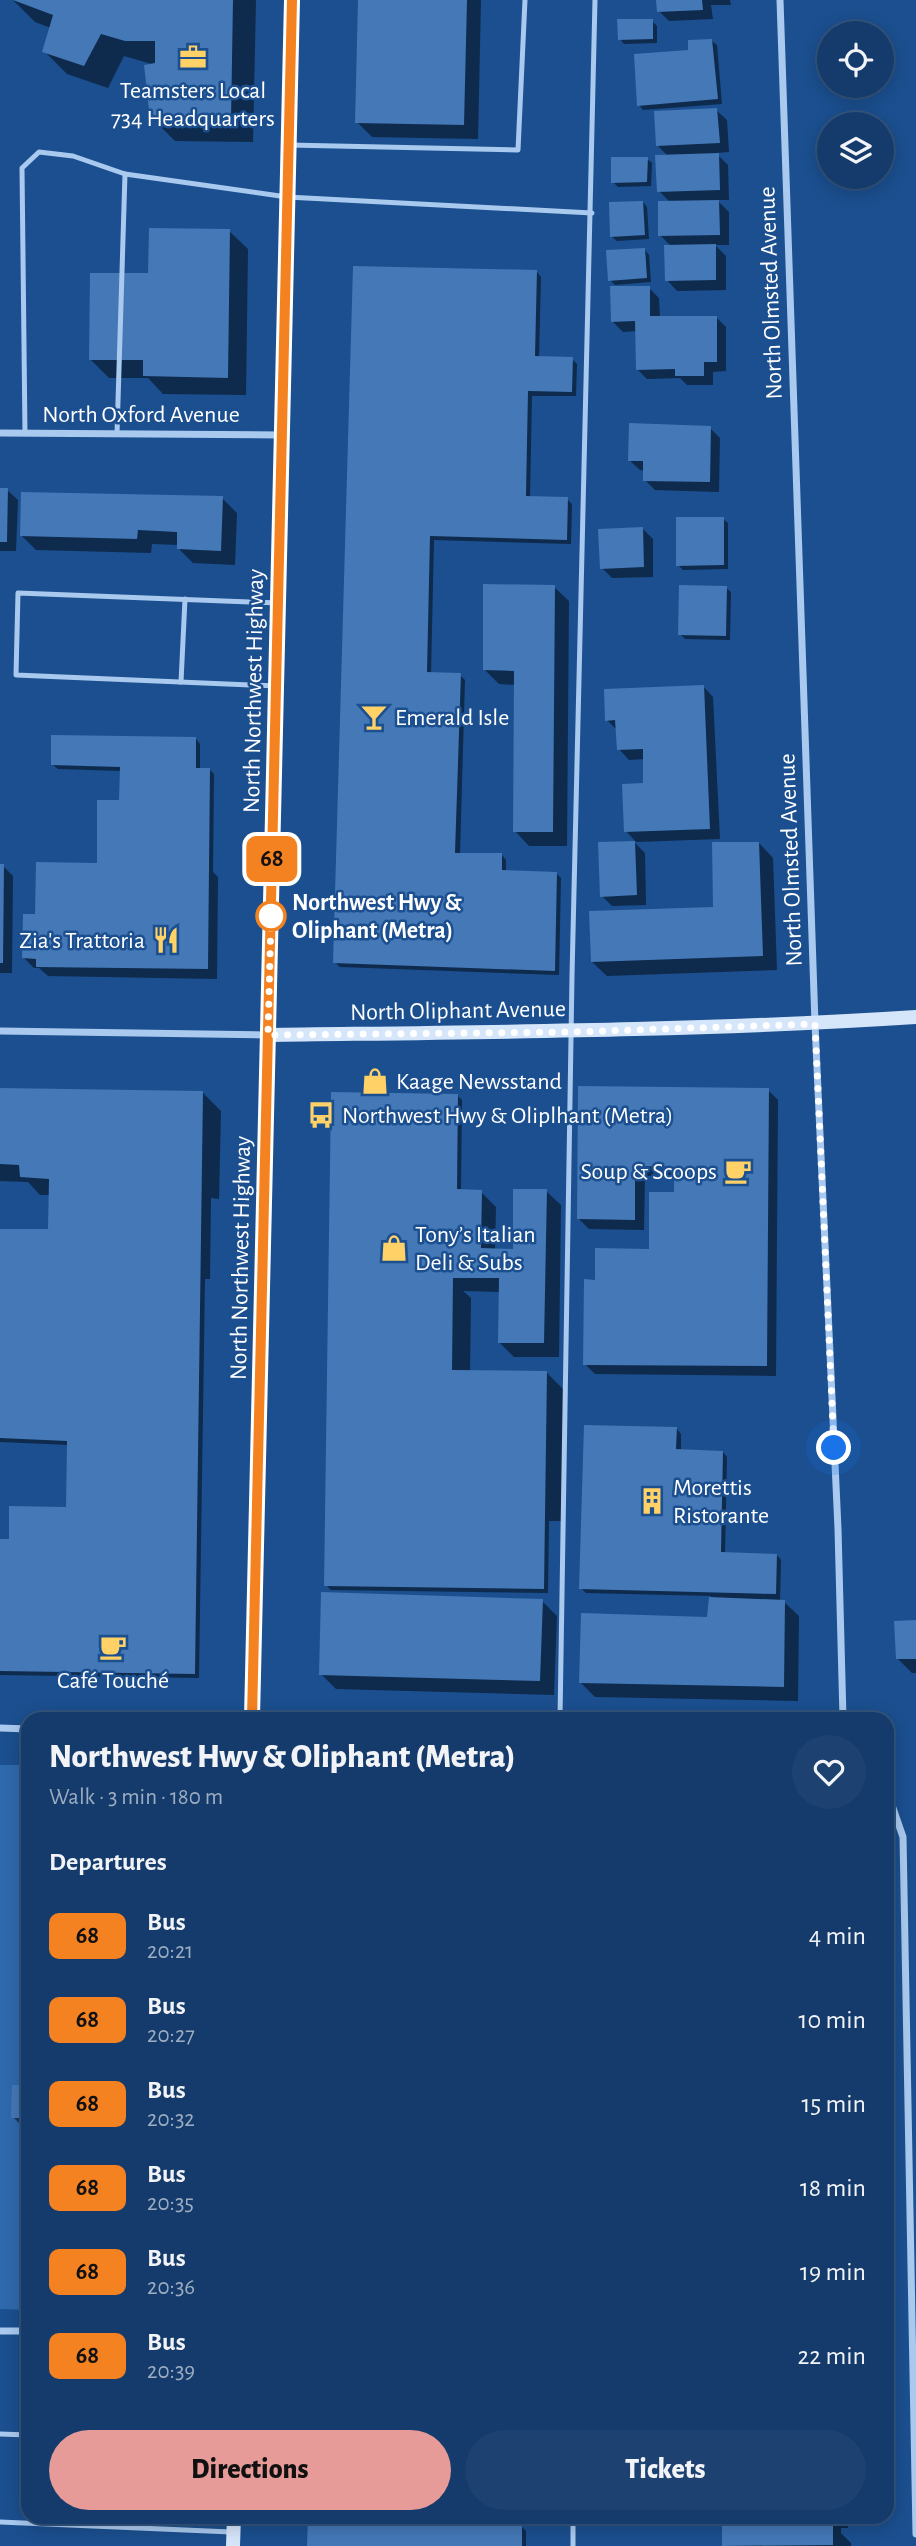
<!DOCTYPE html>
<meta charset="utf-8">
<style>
body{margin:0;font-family:"Alegreya Sans",sans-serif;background:#1d4271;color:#f1f3f6;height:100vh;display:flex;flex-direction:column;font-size:26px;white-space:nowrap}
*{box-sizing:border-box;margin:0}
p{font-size:23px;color:#9dadc1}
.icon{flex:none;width:38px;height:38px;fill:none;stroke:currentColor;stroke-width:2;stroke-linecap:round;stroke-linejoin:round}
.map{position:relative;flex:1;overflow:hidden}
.sheet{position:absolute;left:21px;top:1712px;width:873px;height:812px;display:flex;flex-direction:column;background:#143b6b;border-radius:21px;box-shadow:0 4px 18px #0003,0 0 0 2px #33557e}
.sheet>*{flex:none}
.badge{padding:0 14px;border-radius:10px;font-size:24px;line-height:46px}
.controls{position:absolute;left:817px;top:21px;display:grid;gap:14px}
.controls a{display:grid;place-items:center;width:77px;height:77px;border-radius:50%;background:#143b6b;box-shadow:0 4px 18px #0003,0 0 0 2px #33557e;font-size:35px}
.you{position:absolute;width:35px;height:35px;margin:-18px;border:5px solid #fff;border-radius:50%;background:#1a73e8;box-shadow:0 0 0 10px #1a73e833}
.map>.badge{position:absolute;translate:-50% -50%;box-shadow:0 0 0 4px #fff}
h2{padding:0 28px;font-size:26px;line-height:63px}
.round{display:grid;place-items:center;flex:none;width:74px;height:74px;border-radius:37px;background:#1d4271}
.head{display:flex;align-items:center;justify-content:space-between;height:119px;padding:0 28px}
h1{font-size:33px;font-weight:800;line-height:52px}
.primary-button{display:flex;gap:14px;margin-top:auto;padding:14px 28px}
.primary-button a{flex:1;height:80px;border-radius:42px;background:#e69b98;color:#111;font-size:28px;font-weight:800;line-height:80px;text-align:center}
.primary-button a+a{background:#1d4271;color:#f1f3f6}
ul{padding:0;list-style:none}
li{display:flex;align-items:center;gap:21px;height:84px;padding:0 28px}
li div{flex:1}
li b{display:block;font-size:26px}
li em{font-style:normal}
li .badge{min-width:77px;font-weight:700;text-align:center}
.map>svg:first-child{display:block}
</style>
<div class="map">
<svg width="916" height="2546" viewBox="0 0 916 2546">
<rect width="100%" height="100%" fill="#1b4f8f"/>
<polygon fill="#2e69ad" points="0,1765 28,1765 28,2310 0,2309"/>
<g fill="#0007">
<polygon points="13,0 256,0 253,142 175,141 152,118 155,65 124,56 108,88 67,74 44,51 51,28 35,22"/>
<polygon points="360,0 481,0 478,139 372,137 357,122"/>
<polygon points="658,0 730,0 731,5 711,5 713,19 669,21 659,11"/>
<polygon points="652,21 657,26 657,43 624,44 620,39"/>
<polygon points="712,41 717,45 722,104 643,110 639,105"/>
<polygon points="716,110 727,120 729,152 716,153 728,165 729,200 717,200 729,212 729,245 715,245 726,256 726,290 677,291 667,280 671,246 660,235 671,203 659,191 668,156 658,146"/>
<polygon points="647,159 652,163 651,186 618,187 613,182"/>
<polygon points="643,202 647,207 649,239 617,241 612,237"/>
<polygon points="229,231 248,249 246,395 163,394 148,378 109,378 90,359 150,275"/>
<polygon points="645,250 649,255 651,282 615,285 610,280"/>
<polygon points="355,267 537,272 541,277 539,358 572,359 577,364 576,396 532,396 530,498 567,499 572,504 571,544 434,540 431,674 460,675 465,680 460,854 502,855 506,860 506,872 556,873 561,878 559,975 340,967 335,962"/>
<polygon points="649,288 659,298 660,318 716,317 726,327 726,371 713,372 713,385 687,385 680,378 647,379 637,369 637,331 623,332 612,321"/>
<polygon points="710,428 720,438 719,492 655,490 645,480 645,471 640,470 629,460"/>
<polygon points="0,490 7,490 18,500 16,551 0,551"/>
<polygon points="222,498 237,513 235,565 193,563 179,549 179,545 152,544 151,553 36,550 21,535"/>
<polygon points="723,519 728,523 728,569 683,570 678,565"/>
<polygon points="643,529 653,539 653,577 612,578 602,568"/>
<polygon points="554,587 569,601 567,846 529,846 515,831 516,685 499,684 485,670"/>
<polygon points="726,588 731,592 730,640 685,639 680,634"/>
<polygon points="703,686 713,697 720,839 636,842 626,831 645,785 645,759 629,760 619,749 618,731 607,720"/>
<polygon points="196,739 200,744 200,770 209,769 214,774 213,872 218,877 217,979 48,976 39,968 34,968 24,958 36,916 102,865 120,802 121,771 58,769 53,765"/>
<polygon points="635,843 645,853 646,905 612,906 602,896"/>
<polygon points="759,843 773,858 777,970 607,976 592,962 715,909"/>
<polygon points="0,866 3,866 13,876 12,973 0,973"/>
<polygon points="579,1088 768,1090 778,1100 776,1376 595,1374 585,1364 597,1281 650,1251 675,1194 675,1176 645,1176 644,1230 589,1229 579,1219"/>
<polygon points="0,1090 203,1093 221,1111 219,1199 211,1198 210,1279 205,1279 199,1678 0,1675 0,1541 11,1541 68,1509 69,1445 0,1442 0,1230 50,1231 51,1195 40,1195 28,1182 0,1181"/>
<polygon points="457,1095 462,1100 461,1191 481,1192 496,1207 495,1250 514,1251 546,1191 561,1205 559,1357 514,1357 499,1342 500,1292 463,1291 471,1298 470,1372 547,1373 565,1391 562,1521 549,1521 548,1593 331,1590 326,1585"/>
<polygon points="677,1429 681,1434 681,1451 723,1452 727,1457 725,1554 777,1555 781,1560 780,1601 784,1602 799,1616 798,1701 595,1697 580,1682 709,1618 711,1596 586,1593 581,1588"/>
<polygon points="542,1601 557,1616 554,1695 336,1689 321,1674"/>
<polygon points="916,1622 916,1673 912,1673 898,1659"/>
<polygon points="28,2087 28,2127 23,2127 13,2117"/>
<polygon points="310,2516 493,2516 493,2525 521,2526 526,2531 526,2546 309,2546"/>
<polygon points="729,2516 849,2516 848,2528 841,2528 841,2533 851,2543 851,2546 723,2546 724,2523 736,2523"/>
</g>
<g fill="#4478b7">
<polygon points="13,0 233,0 231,120 150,119 144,65 155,63 155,41 125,41 101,34 84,66 42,52 53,15"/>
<polygon points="358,0 467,0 464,125 355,123"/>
<polygon points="656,0 702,0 703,10 657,12"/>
<polygon points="617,19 653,19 653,39 618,40"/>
<polygon points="712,39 718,99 637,106 634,54 688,50 688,40"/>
<polygon points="717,108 720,143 656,146 654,111"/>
<polygon points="719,153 720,190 657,192 655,155"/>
<polygon points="611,157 648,157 647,182 611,183"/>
<polygon points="719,200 720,235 658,236 658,201"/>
<polygon points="643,201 645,235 610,237 609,202"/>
<polygon points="149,228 230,229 228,378 143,376 143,360 89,360 90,273 148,273"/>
<polygon points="716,244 716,280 665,281 664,245"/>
<polygon points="645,248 647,278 608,281 606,250"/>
<polygon points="353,266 537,270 535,356 573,357 572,392 528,391 526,496 568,497 567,540 430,536 427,672 461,673 455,853 502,853 502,870 557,872 555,971 333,963"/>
<polygon points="610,286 650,286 650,316 717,316 717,362 704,362 704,376 675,376 675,369 636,370 635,321 611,322"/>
<polygon points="629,423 711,426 710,482 643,481 643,461 628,461"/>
<polygon points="0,488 8,488 7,542 0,542"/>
<polygon points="21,492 223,496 221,551 177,549 177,532 138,530 137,539 20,536"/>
<polygon points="676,517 724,517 724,565 676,566"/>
<polygon points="643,527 644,567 600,569 598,529"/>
<polygon points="483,584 555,585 553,832 513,832 514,671 483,670"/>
<polygon points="679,585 727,586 726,636 678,635"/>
<polygon points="704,685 710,829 624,832 622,784 643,783 643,749 617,750 615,720 605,721 604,689"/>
<polygon points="51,735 196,737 196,768 210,768 208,969 36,967 36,959 22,958 23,914 35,914 36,862 97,863 97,800 119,800 120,767 51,765"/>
<polygon points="635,841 637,895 600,897 598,842"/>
<polygon points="712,842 759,842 763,956 591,962 589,911 713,907"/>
<polygon points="0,864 4,864 3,963 0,963"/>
<polygon points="578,1086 769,1088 767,1366 583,1365 584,1279 595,1280 595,1248 649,1249 649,1192 674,1192 674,1167 635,1166 635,1220 577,1219"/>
<polygon points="0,1088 203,1091 195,1674 0,1671 0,1539 9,1539 9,1506 66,1507 67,1441 0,1438 0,1229 48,1229 49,1179 20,1177 19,1165 0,1164"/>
<polygon points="331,1092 458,1094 457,1189 482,1190 481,1248 513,1249 513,1189 547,1189 544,1343 498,1343 499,1278 453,1278 452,1370 547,1371 544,1589 324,1586"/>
<polygon points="584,1425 677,1427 676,1449 723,1451 721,1552 777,1554 776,1594 579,1589"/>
<polygon points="321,1592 543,1599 540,1681 319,1675"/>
<polygon points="709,1597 785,1600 784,1687 579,1683 581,1613 707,1617"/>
<polygon points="916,1620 916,1659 896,1659 894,1621"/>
<polygon points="12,2085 28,2085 28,2118 11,2118"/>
<polygon points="308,2516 483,2516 483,2523 522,2524 522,2546 307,2546"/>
<polygon points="778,2516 824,2516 824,2522 833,2523 833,2545 722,2546 722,2521 778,2522"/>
</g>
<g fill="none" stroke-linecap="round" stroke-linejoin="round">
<g stroke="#a9c9ee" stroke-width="5">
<polyline points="289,145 518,150 525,0"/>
<polyline points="25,433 22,168 39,152 73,156 125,174 287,197 592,213"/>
<polyline points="117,434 125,174"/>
<polyline points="181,682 185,599"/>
<polyline points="276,686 16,675 18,593 278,603"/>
<polyline points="560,1718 572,976 595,0"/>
<polyline points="0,2434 28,2435"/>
<polyline points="0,2522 231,2532"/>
<polyline points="573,2546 573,2516"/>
</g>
<g stroke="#a9c9ee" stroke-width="7">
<polyline points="780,0 815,1024 838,1529 843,1718"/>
<polyline points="0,433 282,435"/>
<polyline points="0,1031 267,1035"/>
<polyline points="0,1728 28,1729"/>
<polyline points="887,1791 903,1837 916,2534"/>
<polyline points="0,2331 28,2331"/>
</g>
<g stroke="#d6e6fa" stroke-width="14">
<path d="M268,1035C484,1032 700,1031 916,1017"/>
<polyline points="252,1718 292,0"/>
<polyline points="233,2546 234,2516"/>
</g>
</g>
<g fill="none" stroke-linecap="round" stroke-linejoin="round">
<defs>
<polyline id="line" points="252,1718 292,0"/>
</defs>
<use href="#line" stroke="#fff" stroke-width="16"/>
<use href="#line" stroke="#f58220" stroke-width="10"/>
<polyline stroke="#fff" stroke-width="7" stroke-dasharray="0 12.6" points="271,916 268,1035 571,1032 815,1024 834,1448"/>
</g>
<defs>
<symbol id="office-bare" viewBox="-9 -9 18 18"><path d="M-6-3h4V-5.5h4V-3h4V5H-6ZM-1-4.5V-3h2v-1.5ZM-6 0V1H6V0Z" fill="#ffd166" stroke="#1b4f8f" stroke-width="2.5" paint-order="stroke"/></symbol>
<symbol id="bar-bare" viewBox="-9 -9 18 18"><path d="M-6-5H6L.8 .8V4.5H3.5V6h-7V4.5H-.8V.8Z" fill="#ffd166" stroke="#1b4f8f" stroke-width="2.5" paint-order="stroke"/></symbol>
<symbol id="restaurant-bare" viewBox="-9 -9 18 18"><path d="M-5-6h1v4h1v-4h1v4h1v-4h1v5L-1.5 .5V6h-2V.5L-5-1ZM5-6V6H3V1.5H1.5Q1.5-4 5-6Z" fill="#ffd166" stroke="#1b4f8f" stroke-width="2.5" paint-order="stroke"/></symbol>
<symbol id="shop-bare" viewBox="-9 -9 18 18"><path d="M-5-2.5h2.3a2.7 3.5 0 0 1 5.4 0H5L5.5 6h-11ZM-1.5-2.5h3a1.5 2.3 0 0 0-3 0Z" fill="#ffd166" stroke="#1b4f8f" stroke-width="2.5" paint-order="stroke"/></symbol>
<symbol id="bus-bare" viewBox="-9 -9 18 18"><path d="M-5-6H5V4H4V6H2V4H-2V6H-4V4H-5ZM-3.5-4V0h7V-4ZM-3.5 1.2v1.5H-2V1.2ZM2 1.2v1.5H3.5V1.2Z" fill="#ffd166" stroke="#1b4f8f" stroke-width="2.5" paint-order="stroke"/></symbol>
<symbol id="cafe-bare" viewBox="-9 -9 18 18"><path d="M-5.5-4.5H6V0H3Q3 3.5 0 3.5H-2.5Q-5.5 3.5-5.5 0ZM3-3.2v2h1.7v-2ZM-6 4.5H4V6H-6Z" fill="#ffd166" stroke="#1b4f8f" stroke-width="2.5" paint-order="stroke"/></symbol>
<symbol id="building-bare" viewBox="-9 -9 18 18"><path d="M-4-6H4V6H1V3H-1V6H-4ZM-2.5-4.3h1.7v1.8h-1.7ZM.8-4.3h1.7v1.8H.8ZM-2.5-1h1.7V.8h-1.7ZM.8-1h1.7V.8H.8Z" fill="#ffd166" stroke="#1b4f8f" stroke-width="2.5" paint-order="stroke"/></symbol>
</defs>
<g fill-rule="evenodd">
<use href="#office-bare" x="174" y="38" width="38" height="38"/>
<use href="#bar-bare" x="355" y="698" width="38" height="38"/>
<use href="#restaurant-bare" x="147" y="921" width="38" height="38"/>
<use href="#shop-bare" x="356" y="1062" width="38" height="38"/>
<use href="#bus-bare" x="302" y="1096" width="38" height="38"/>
<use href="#cafe-bare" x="719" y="1152" width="38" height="38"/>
<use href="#shop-bare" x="375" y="1229" width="38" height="38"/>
<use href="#building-bare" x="633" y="1482" width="38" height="38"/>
<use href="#cafe-bare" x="94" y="1628" width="38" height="38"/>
</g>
<circle fill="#fff" stroke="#f58220" stroke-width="3.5" cx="271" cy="916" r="14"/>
<g text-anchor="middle" stroke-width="5" stroke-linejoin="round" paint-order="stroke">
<g font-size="24" fill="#fff" stroke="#1b4f8f" text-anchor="start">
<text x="193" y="98" text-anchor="middle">Teamsters Local<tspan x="193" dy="28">734 Headquarters</tspan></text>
<text x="395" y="725">Emerald Isle</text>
<text x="145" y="948" text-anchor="end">Zia's Trattoria</text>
<text x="396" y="1089">Kaage Newsstand</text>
<text x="342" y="1123">Northwest Hwy &amp; Oliplhant (Metra)</text>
<text x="717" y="1179" text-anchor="end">Soup &amp; Scoops</text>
<text x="415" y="1242">Tony’s Italian<tspan x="415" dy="28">Deli &amp; Subs</tspan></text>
<text x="673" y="1495">Morettis<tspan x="673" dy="28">Ristorante</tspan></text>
<text x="113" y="1688" text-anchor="middle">Café Touché</text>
</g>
<g font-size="24" fill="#fff" stroke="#1b4f8f">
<text transform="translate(770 293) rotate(-92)" y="8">North Olmsted Avenue</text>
<text x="141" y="422">North Oxford Avenue</text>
<text transform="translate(253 691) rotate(-89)" y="8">North Northwest Highway</text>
<text transform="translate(790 860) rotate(-92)" y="8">North Olmsted Avenue</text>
<text transform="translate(458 1010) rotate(-1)" y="8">North Oliphant Avenue</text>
<text transform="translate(240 1258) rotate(-89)" y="8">North Northwest Highway</text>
</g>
<g font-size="24" font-weight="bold" fill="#fff" stroke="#1b4f8f" text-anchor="start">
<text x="292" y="910">Northwest Hwy &amp;<tspan x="292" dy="28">Oliphant (Metra)</tspan></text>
</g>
</g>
</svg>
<div class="controls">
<a><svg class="icon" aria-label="locate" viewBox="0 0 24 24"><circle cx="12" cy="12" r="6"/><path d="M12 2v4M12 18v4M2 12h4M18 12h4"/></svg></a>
<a><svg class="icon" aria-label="layers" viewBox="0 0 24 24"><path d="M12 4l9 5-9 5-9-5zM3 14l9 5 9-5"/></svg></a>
</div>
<div class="you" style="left:834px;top:1448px"></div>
<b class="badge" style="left:272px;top:859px;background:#f58220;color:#111">68</b>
<section class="sheet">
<div class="head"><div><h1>Northwest Hwy &amp; Oliphant (Metra)</h1><p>Walk · 3 min · 180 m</p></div><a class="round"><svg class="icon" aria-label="heart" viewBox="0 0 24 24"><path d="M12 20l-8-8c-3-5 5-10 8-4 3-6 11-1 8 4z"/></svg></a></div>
<h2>Departures</h2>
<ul>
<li><span class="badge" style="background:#f58220;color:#111">68</span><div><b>Bus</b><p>20:21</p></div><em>4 min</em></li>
<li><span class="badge" style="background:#f58220;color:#111">68</span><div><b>Bus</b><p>20:27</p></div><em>10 min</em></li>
<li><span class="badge" style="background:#f58220;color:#111">68</span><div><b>Bus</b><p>20:32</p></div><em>15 min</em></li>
<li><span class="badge" style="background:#f58220;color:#111">68</span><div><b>Bus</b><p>20:35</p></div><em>18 min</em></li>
<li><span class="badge" style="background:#f58220;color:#111">68</span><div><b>Bus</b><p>20:36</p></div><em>19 min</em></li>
<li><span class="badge" style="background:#f58220;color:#111">68</span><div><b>Bus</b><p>20:39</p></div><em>22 min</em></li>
</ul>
<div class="primary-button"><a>Directions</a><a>Tickets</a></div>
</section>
</div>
